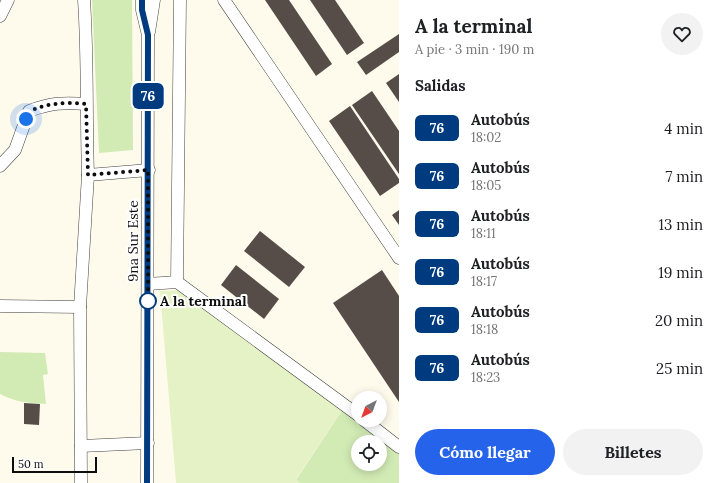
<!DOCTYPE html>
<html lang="es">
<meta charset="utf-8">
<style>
body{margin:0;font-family:Lora,serif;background:#f2f2f2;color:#202124;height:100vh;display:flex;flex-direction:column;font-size:15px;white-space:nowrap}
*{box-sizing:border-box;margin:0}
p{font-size:13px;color:#757577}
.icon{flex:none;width:22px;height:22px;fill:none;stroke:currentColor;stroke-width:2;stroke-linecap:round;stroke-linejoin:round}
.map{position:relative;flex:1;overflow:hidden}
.side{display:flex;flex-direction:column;background:#fff;width:320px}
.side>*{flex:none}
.badge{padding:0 8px;border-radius:6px;font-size:14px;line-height:26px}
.needle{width:26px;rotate:221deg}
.fabs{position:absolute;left:351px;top:391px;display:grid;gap:8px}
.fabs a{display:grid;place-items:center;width:36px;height:36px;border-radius:50%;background:#fff;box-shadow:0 2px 10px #0003;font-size:20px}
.scale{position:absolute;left:12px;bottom:10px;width:85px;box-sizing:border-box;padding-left:4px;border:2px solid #0d0d0d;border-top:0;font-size:11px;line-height:14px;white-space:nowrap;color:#0d0d0d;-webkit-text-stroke:3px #fff;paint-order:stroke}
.you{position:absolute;width:20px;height:20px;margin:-10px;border:3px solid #fff;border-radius:50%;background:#1a73e8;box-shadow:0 0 0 6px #1a73e833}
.map>.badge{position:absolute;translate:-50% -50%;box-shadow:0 0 0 2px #fff}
h2{padding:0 16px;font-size:15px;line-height:36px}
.round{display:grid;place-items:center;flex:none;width:42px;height:42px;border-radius:21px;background:#f2f2f2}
.head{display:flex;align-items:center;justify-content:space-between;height:68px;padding:0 16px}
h1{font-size:19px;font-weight:700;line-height:30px}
.cta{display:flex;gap:8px;margin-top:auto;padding:8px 16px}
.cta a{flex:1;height:46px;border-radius:24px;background:#2563eb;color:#fff;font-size:16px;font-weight:700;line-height:46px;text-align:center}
.cta a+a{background:#f2f2f2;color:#202124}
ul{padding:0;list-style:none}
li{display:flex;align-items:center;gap:12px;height:48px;padding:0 16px}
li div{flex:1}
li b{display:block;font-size:15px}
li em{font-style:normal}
li .badge{min-width:44px;font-weight:700;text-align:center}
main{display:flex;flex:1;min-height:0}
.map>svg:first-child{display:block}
</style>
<main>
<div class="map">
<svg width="399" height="483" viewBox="0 0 399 483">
<rect width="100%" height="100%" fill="#fffbec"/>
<g fill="#d2ebb4" fill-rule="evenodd">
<polygon points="92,0 132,0 133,150 99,153"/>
<path d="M0,352L45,353L48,374L43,375L46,404C29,403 15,402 0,394Z"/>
<path d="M343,409L399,452V483H300L296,480ZM358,442H380V464H358Z"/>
</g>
<polygon fill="#e4f2c6" points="186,290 343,409 296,479 300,483 176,483 160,291"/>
<g fill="#564d48">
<polygon points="265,0 289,0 332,64 316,76"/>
<polygon points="310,0 335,0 364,43 347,55"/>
<polygon points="399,34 399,52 366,75 357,62"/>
<polygon points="399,74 399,102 386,83"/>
<polygon points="372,91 399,131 399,174 352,105"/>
<polygon points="350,106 399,179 399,183 380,196 329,121"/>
<polygon points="399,210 399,225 392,215"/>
<polygon points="260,231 305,267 289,287 244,251"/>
<polygon points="236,265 279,299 264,319 221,285"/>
<polygon points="382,270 399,296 399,402 333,303"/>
<polygon points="24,403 40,404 39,425 24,424"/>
</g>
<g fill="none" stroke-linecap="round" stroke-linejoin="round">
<defs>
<g id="minor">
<path d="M84,0C88,58 86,116 88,175L149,170"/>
<polyline points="142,0 142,10 148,35 147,483"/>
<polyline points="224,0 399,258"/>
<polyline points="0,16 8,0"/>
<polyline points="149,32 154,0"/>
<path d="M0,166L15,150L29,111C50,103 64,102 86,104"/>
<polyline points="177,282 180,0"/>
<polyline points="148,284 177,282 358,415"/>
<polyline points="0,306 80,307"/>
<polyline points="364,420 399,447"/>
<polyline points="81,446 148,443"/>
<polyline points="81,483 80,307 88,175"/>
</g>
</defs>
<use href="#minor" stroke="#404040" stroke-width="13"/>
<use href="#minor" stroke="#fff" stroke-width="12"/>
</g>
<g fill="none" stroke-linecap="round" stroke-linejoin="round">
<defs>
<polyline id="line" points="142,0 142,10 148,35 147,483"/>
</defs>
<use href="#line" stroke="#fff" stroke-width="9"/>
<use href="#line" stroke="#003b80" stroke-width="6"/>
<path stroke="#0d0d0d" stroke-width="4" stroke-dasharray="0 7.2" d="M26,119L29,111C50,103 63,102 86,104L88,175L148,170V301"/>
</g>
<circle fill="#fff" stroke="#003b80" stroke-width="2" cx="148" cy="301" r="8"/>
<g text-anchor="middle" stroke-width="4" stroke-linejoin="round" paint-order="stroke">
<g font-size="14" fill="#0d0d0d" stroke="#fff">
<text transform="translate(133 241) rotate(-90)" y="5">9na Sur Este</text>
</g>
<g font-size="14" font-weight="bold" fill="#0d0d0d" stroke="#fff" text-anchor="start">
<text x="160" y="306">A la terminal</text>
</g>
</g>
</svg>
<div class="fabs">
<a><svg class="needle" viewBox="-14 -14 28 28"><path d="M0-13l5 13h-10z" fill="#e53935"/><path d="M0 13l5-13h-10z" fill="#757577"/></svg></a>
<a><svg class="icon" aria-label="locate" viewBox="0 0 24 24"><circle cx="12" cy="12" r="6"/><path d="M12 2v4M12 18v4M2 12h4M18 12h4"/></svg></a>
</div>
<div class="scale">50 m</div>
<div class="you" style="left:26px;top:119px"></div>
<b class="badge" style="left:148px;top:96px;background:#003b80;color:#fff">76</b>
</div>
<section class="side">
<div class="head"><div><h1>A la terminal</h1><p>A pie · 3 min · 190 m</p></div><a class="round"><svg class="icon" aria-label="heart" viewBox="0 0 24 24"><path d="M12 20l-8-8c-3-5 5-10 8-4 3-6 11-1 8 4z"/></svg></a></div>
<h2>Salidas</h2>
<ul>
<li><span class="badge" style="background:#003b80;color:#fff">76</span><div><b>Autobús</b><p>18:02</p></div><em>4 min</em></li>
<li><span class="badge" style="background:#003b80;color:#fff">76</span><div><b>Autobús</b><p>18:05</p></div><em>7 min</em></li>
<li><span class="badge" style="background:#003b80;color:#fff">76</span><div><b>Autobús</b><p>18:11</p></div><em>13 min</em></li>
<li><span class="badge" style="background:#003b80;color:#fff">76</span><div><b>Autobús</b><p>18:17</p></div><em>19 min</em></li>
<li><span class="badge" style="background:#003b80;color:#fff">76</span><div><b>Autobús</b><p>18:18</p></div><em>20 min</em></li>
<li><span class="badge" style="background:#003b80;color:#fff">76</span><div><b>Autobús</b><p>18:23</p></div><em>25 min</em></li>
</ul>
<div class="cta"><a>Cómo llegar</a><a>Billetes</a></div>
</section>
</main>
